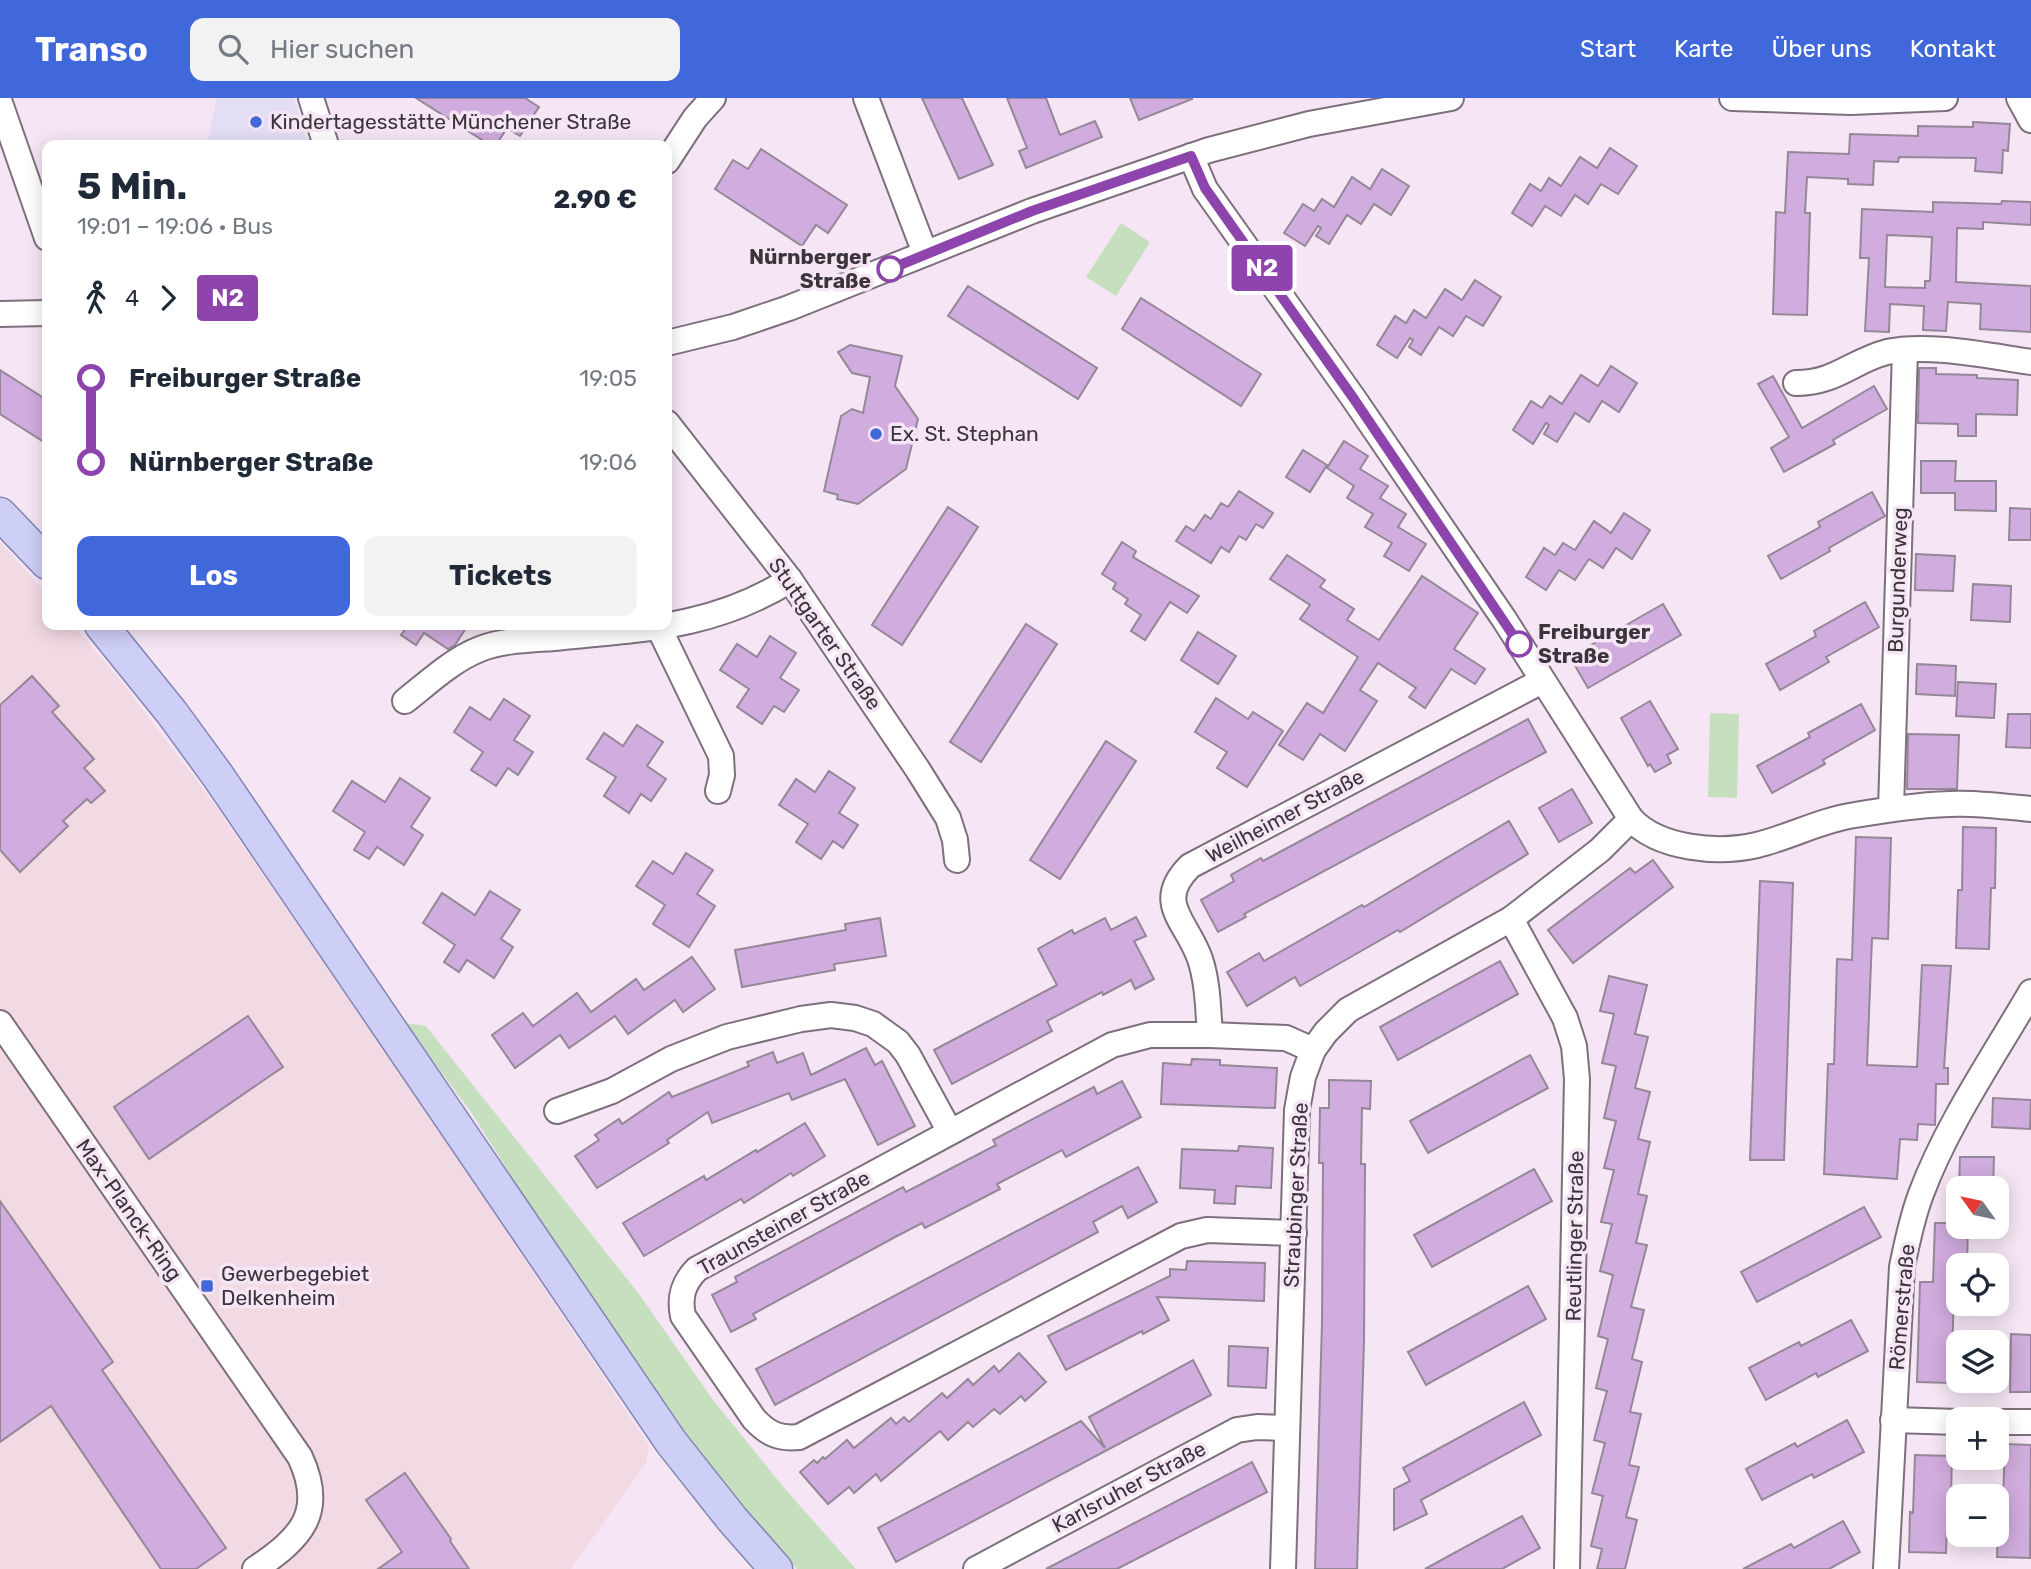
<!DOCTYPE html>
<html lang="de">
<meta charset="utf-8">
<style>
body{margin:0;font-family:Rubik,sans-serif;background:#f2f2f3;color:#1f2937;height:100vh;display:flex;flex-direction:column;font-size:26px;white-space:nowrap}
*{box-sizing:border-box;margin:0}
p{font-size:23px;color:#747a83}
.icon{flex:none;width:38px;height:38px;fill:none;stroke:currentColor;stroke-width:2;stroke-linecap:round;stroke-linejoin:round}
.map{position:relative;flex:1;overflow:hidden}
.panel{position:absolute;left:42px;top:42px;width:630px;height:490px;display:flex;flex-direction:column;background:#fff;border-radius:14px;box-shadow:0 4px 18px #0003}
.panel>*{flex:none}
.badge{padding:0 14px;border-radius:5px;font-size:24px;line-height:46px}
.needle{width:46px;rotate:303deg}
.fabs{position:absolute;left:1946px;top:1078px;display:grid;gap:14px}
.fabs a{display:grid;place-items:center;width:63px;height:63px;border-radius:14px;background:#fff;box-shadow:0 4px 18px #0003;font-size:35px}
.map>.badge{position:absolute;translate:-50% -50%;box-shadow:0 0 0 4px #fff}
.legs{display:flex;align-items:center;gap:10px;height:77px;padding:0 35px;font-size:23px}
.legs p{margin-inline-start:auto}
.head{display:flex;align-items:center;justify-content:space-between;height:119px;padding:0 35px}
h1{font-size:38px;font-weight:700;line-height:52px}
.primary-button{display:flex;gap:14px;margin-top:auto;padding:14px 35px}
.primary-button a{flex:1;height:80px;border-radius:14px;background:#4068da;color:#fff;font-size:28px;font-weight:700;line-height:80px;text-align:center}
.primary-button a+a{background:#f2f2f3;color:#1f2937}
ul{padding:0 35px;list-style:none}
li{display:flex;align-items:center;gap:24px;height:84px;font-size:26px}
li i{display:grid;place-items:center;width:10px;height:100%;margin:0 9px;background:currentColor}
li i::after{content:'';width:18px;height:18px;margin:-9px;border:5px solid;border-radius:50%;background:#fff}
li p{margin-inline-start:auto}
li:first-child i{background:linear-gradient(#0000 50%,currentColor 0)}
li:last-child i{background:linear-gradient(currentColor 50%,#0000 0)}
header{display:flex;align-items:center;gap:42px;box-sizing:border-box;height:98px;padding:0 35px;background:#4068da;color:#fff}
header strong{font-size:33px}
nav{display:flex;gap:38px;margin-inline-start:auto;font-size:24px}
.search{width:490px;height:63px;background:#f2f2f3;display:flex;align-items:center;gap:18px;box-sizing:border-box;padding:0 24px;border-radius:14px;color:#747a83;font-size:26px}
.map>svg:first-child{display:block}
</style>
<header>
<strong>Transo</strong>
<div class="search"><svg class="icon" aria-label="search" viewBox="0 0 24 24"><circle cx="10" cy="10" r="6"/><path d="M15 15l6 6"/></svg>Hier suchen</div>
<nav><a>Start</a><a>Karte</a><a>Über uns</a><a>Kontakt</a></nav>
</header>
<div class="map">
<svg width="2031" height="1471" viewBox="0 0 2031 1471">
<rect width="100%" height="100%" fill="#f6e6f5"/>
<polygon fill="#f2dae5" points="0,443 47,497 47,527 73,527 117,578 205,693 387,956 649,1347 646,1365 571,1471 0,1471"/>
<polygon fill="#e4def4" points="217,0 294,0 308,47 207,47"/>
<g fill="#c5dfbf">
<polygon points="1121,125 1150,144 1116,198 1086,179"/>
<polygon points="1710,615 1739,616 1737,700 1708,699"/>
<polygon points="405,925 426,928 639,1196 713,1302 785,1391 856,1471 797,1471 723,1384 647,1288 564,1162 471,1014"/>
</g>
<g fill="#d1acde" stroke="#948898" stroke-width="2" fill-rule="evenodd">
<polygon points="416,0 525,0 539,9 520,38 507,30 496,47 490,47"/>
<polygon points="922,0 962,0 993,67 959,81"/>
<polygon points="1007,0 1046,0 1060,37 1095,23 1102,39 1026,70 1019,53 1027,50"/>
<polygon points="1130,0 1192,0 1192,1 1139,22"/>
<polygon points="1973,24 2010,26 2008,53 2003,52 2002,75 1975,73 1976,60 1899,59 1898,64 1874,63 1873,87 1848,86 1848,81 1807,79 1805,115 1810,115 1807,217 1773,216 1776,114 1785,115 1788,54 1849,56 1850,36 1918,38 1918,28 1973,29"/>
<polygon points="1610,50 1637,68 1618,96 1601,86 1588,106 1575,97 1561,118 1545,108 1532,128 1512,115 1530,86 1541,93 1549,80 1561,88 1580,59 1597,70"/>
<polygon points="761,51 847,107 828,135 816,127 802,148 715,91 733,62 748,71"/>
<polygon points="1382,71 1409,88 1391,117 1374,106 1361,126 1347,117 1329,146 1316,138 1321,130 1318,128 1305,148 1284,135 1303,106 1314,113 1322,101 1334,109 1352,79 1370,91"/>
<path d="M2002,103L2031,104V127L1983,124V131L1957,130L1956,184L2031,188V234L1980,231L1981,206L1948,204L1946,233L1923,232L1924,208L1890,206L1889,234L1865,233L1869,160H1860L1862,111L1933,114V104L2001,106ZM1887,137L1932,139L1930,183H1925V190L1885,189Z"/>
<polygon points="1475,182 1501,199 1483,228 1466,218 1453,238 1439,229 1421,257 1409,249 1413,242 1410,240 1397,260 1377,247 1395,218 1406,225 1414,212 1426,220 1445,191 1462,202"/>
<polygon points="968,188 1097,270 1078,301 948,218"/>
<polygon points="1141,200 1261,276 1241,308 1122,231"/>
<polygon points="850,247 902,258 895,288 918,321 906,371 858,406 837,401 838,397 824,393 841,318 852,311 863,315 870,279 852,275 838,254"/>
<polygon points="1611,268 1637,285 1619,314 1602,303 1589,324 1575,315 1557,344 1544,336 1549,327 1546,325 1533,346 1513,332 1531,303 1542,310 1550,298 1562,306 1581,277 1598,288"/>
<polygon points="1919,270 1936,270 1936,276 1977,277 1977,280 2018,282 2017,317 1976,316 1976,338 1958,338 1958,326 1918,325"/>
<polygon points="0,272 47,302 47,346 0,316"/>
<polygon points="1773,278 1802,330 1874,288 1887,311 1833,342 1835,346 1784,374 1771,350 1789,339 1758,286"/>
<polygon points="1344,343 1368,358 1360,371 1388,388 1380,400 1406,416 1398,429 1426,446 1409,473 1384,458 1392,445 1365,429 1373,416 1347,400 1354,388 1327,370"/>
<polygon points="1303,352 1327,367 1310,394 1286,379"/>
<polygon points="1921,363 1956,363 1955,383 1996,383 1996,413 1955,412 1955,395 1921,395"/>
<polygon points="1239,393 1273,415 1263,430 1256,426 1246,442 1239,438 1229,454 1221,449 1211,465 1176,443 1186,428 1194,433 1205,417 1211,421 1221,405 1228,409"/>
<polygon points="1872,394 1885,418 1829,450 1830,453 1781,481 1768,458 1820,429 1818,424"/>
<polygon points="948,409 978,429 902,547 872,527"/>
<polygon points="2010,410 2031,411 2031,442 2009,442"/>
<polygon points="1624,415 1650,432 1632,461 1616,450 1603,470 1589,461 1575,482 1559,472 1546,492 1526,479 1544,450 1555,457 1563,445 1575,452 1594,423 1611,435"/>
<polygon points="1122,444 1136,453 1133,459 1199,498 1187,515 1170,504 1145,542 1131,533 1141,517 1125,506 1128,501 1113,491 1116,485 1102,476"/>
<polygon points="1916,456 1955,458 1953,493 1915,492"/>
<polygon points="1287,457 1325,482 1320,489 1354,511 1347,522 1379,542 1422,478 1478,515 1454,551 1485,571 1475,586 1451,571 1425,610 1409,599 1416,590 1378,565 1360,592 1377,603 1345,653 1320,636 1303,662 1279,647 1307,605 1323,615 1358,559 1300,521 1310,507 1270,481"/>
<polygon points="1973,486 2011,488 2010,524 1971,522"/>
<polygon points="1865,504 1879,529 1826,559 1829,564 1780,592 1766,566 1816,538 1814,533"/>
<polygon points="1663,506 1681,537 1588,590 1570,559"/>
<polygon points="1026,526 1057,546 981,664 950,644"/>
<polygon points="408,527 468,527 455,547 448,551 424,535 416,547 401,537"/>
<polygon points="1198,534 1236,558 1218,586 1181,562"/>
<polygon points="770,538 796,555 780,580 799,592 784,614 774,608 762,626 737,609 749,591 720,572 737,546 757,559"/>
<polygon points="1917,566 1956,568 1955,598 1916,596"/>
<polygon points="32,578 59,608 52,614 94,661 84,670 105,693 91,705 87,701 63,723 68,728 20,774 0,752 0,607"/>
<polygon points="1958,584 1996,586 1994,620 1956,618"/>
<polygon points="1216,600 1248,621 1253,614 1283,633 1247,689 1217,670 1227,654 1195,634"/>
<polygon points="504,601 530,618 514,642 533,654 518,677 508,670 496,688 471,672 483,654 454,634 470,609 490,622"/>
<polygon points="1650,603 1678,651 1667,657 1671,665 1655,674 1650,666 1648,668 1621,620"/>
<polygon points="1861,606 1875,632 1823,662 1825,666 1772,695 1757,668 1810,639 1808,635"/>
<polygon points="2008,616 2031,616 2031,650 2006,649"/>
<polygon points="1528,621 1546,654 1244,816 1246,819 1218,834 1201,802 1234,783 1231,777 1261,760 1263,763"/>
<polygon points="637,627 663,644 647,668 666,681 651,703 641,696 629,715 604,698 616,679 587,661 604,635 623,648"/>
<polygon points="1908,636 1959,637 1957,691 1907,691"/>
<polygon points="1106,643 1136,663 1060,781 1030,762"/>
<polygon points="829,673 855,690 839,715 858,727 843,750 833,743 821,761 796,744 808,726 779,707 796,681 815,694"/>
<polygon points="400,680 430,700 411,729 423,737 404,767 377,749 369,761 354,752 365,734 333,713 352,683 385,704"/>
<polygon points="1572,691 1592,725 1559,744 1539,710"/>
<polygon points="1509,723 1528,756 1400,834 1398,832 1300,888 1295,879 1247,908 1227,874 1259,855 1264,863 1362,807 1364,809"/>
<polygon points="1963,729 1996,730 1995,790 1991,790 1989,851 1956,850 1958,792 1962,792"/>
<polygon points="1856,739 1891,740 1888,841 1872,840 1867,967 1917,969 1922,867 1951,868 1944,970 1948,970 1948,986 1936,986 1935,1027 1918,1026 1917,1042 1900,1041 1897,1081 1824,1076 1828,966 1834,966 1837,861 1852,862"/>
<polygon points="686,755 713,772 697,796 715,808 689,849 653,826 665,807 636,788 653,763 673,776"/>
<polygon points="1653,762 1673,789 1573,865 1548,832 1630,770 1635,775"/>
<polygon points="1760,783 1793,785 1784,1062 1750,1062"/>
<polygon points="490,793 520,812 501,841 513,849 494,880 467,862 459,874 444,864 455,847 423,825 442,795 475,817"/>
<polygon points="1136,819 1146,838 1134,843 1154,881 1135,891 1131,882 1103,897 1102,894 1047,923 1052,933 952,986 934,952 1057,887 1038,851 1072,832 1074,836 1105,820 1111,832"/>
<polygon points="880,820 886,858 834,866 835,872 742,889 735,852 846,832 845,826"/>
<polygon points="692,859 715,891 683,914 675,902 628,936 615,918 569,950 560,937 515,970 492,937 523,915 533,928 577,895 591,914 636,881 644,892"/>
<polygon points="1500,863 1518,896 1398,962 1380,929"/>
<polygon points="1609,878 1647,887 1635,936 1648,939 1635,990 1650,994 1638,1041 1650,1044 1638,1096 1647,1098 1636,1145 1647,1147 1631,1209 1644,1212 1632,1261 1642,1264 1630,1314 1641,1316 1629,1367 1639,1369 1626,1419 1637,1422 1625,1471 1597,1471 1602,1451 1591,1448 1603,1398 1592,1395 1605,1345 1594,1342 1607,1293 1596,1290 1608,1241 1598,1238 1613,1177 1600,1173 1612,1126 1601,1124 1614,1072 1604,1070 1616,1023 1604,1020 1616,968 1602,965 1614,916 1600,913"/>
<polygon points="248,918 283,969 149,1061 114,1009"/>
<polygon points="866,950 875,967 882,963 915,1028 878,1047 845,981 792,1002 789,995 712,1025 708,1014 667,1042 669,1045 597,1090 575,1058 599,1042 595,1037 619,1021 622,1026 669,994 672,999 749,968 747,964 773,954 777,965 803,955 811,977"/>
<polygon points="1530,957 1548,990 1428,1055 1410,1023"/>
<polygon points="1192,961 1220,962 1220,967 1277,970 1275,1010 1161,1006 1163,965 1191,967"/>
<polygon points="1329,982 1371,983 1370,1011 1362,1010 1361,1066 1365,1066 1364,1244 1357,1471 1315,1471 1322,1224 1323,1065 1319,1065 1320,1010 1329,1010"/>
<polygon points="1122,983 1141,1019 1066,1059 1062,1052 997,1086 1000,1091 925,1130 922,1125 897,1138 753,1216 756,1221 731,1234 712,1197 737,1184 735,1179 903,1089 906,1094 996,1047 993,1042 1094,989 1097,996"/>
<polygon points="1993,1000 2031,1002 2030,1031 1992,1029"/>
<polygon points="805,1025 825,1058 793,1078 791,1075 744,1105 741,1101 644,1158 623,1125 704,1078 706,1082 756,1052 757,1054"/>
<polygon points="1239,1048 1273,1050 1271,1090 1236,1088 1235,1106 1214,1105 1215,1092 1180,1090 1182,1051 1238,1053"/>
<polygon points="1960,1059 1994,1059 1993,1090 1959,1090"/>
<polygon points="1138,1069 1157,1104 1128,1120 1122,1108 1093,1124 1098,1134 775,1307 756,1271"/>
<polygon points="1534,1071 1552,1103 1432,1169 1414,1137"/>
<polygon points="0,1103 113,1264 102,1272 226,1450 196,1471 161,1471 51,1308 0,1344"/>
<polygon points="1864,1109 1881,1139 1757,1204 1741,1174"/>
<polygon points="1935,1125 1958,1125 1958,1129 1968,1129 1967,1167 1955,1166 1951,1285 1917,1284 1920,1184 1933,1184"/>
<polygon points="1187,1163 1265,1165 1264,1203 1157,1199 1169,1222 1143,1236 1142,1233 1066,1272 1048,1238 1170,1178 1170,1171 1186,1172"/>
<polygon points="1528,1188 1546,1221 1426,1287 1408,1254"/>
<polygon points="1851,1222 1868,1253 1818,1279 1816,1275 1766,1302 1749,1270 1799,1244 1801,1248"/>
<polygon points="2011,1236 2031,1237 2031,1294 2010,1294"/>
<polygon points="1229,1248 1268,1250 1266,1290 1228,1288"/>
<polygon points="1019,1255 1046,1284 1025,1303 1021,1298 1000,1316 994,1311 973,1329 968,1324 948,1342 940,1333 881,1383 876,1376 854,1395 849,1389 828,1406 800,1374 814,1362 817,1365 823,1359 825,1361 847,1342 854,1350 891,1320 896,1326 904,1319 909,1324 942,1295 947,1300 968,1281 973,1287 994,1268 999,1274"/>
<polygon points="1193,1262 1211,1297 896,1464 878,1430 1081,1323 1105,1350 1089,1319"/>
<polygon points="1524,1304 1541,1337 1421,1402 1427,1416 1394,1432 1394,1391 1410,1383 1403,1370"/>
<polygon points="1847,1322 1864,1354 1814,1380 1812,1376 1762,1402 1746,1371 1795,1345 1797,1349"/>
<polygon points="2005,1346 2031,1347 2030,1460 1997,1459 1999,1402 2003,1403"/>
<polygon points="1915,1357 1952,1358 1951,1399 1948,1399 1946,1455 1909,1454 1910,1414 1913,1415"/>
<polygon points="1252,1364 1267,1394 1216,1420 1117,1471 1046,1471"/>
<polygon points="405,1375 451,1441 450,1443 469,1471 378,1471 402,1454 366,1402"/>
<polygon points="1522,1418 1540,1450 1502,1471 1425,1471"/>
<polygon points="1843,1423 1860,1454 1829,1471 1743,1471 1791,1446 1794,1450"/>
</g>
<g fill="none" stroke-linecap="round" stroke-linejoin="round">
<defs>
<g id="minor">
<polyline points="311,0 326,47"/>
<polyline points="866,0 925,155"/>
<polyline points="1732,0 1851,4 1945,0"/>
<polyline points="2019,0 2031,22"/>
<polyline points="0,5 47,140"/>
<path d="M1191,58L1205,91L1354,301L1504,521L1631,721C1659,751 1718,756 1757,747C1790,739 1821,722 1855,717C1890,711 1937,704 1972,706C1992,707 2011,709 2031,711"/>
<polyline points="667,63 695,20 713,0"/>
<polyline points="0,216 47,215"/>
<polyline points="667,245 733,229 789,210 1032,113 1209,52 1309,26 1451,0"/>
<path d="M1796,285C1836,285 1852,263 1887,254C1928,245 1989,258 2031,264"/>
<polyline points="667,325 790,482 918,672 948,720 955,742 957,762"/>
<polyline points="659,530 721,658 722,677 718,693"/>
<path d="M405,603C428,585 452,562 480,551C505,541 537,542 564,539C649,531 716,528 790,482"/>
<polyline points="1891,711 1905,252"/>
<polyline points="1511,821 1565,920 1574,948 1577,981 1567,1471"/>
<path d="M0,925L300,1359C326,1415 301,1440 255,1471"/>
<path d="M1210,937C1208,911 1208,885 1200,861C1187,823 1153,805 1190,768L1542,583"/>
<polyline points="557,1013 612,993 671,961 727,939 801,921 831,917 855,920 873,926 898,944 908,957 950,1034"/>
<path d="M1294,1135L1207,1132L1181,1138L799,1339C779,1341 768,1336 754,1321L683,1218C679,1199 683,1185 697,1171L1112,947L1150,937H1210L1286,940L1313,952"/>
<polyline points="1893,1322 1958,1324"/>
<polyline points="1997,1324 2031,1324"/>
<polyline points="976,1471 1237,1332 1257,1329 1287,1330"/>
<polyline points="1283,1471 1297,1012 1303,979 1313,952 1326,934 1348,912 1511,821 1600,752 1631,721"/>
<path d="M1886,1471L1902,1169C1907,1144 1912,1120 1921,1096C1947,1026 1994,958 2031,894"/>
</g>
<g id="major">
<polyline points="0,416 47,465"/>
<polyline points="101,527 172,615 218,678 671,1344 732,1421 776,1471"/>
</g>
</defs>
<use href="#minor" stroke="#7e6f7d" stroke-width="28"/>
<use href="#major" stroke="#8484b2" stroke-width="35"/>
<use href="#minor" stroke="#fff" stroke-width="24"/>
<use href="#major" stroke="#cdcff7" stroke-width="32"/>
</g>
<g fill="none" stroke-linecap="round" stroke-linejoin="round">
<defs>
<polyline id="line-1" points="890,171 1032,113 1191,58 1205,90 1354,301 1519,546"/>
</defs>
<use href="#line-1" stroke="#fff" stroke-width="16"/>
<use href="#line-1" stroke="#8e44ad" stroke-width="10"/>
</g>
<g fill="#4068da" stroke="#f6e6f5" stroke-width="2.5">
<circle cx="256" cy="24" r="7"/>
<circle cx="876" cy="336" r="7"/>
<rect x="200" y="1181" width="14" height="14" rx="3.5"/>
</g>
<g fill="#fff" stroke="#8e44ad" stroke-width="3.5">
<circle cx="890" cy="171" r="12"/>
<circle cx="1519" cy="546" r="12"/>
</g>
<g text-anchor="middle" stroke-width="7" stroke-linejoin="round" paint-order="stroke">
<g font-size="21" fill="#3b343a" stroke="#f6e6f5" text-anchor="start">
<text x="270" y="31">Kindertagesstätte Münchener Straße</text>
<text x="890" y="343">Ex. St. Stephan</text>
<text x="221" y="1183">Gewerbegebiet<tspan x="221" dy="24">Delkenheim</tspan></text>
</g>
<g font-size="21" font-weight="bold" fill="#3b343a" stroke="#f6e6f5" text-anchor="end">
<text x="871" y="166">Nürnberger<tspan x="871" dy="24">Straße</tspan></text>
<text x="1538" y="541" text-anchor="start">Freiburger<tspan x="1538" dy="24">Straße</tspan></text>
</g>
<g font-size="21" fill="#3b343a" stroke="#f6e6f5">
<text transform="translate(1898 482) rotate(-88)" y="7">Burgunderweg</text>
<text transform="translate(825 536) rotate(55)" y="7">Stuttgarter Straße</text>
<text transform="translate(1285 718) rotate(-28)" y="7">Weilheimer Straße</text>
<text transform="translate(1296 1097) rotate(-87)" y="7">Straubinger Straße</text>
<text transform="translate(129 1112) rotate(55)" y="7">Max-Planck-Ring</text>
<text transform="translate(784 1125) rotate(-29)" y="7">Traunsteiner Straße</text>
<text transform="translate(1575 1138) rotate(-89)" y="7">Reutlinger Straße</text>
<text transform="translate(1902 1209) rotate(-85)" y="7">Römerstraße</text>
<text transform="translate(1129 1389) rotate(-28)" y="7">Karlsruher Straße</text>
</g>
</g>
</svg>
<div class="fabs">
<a><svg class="needle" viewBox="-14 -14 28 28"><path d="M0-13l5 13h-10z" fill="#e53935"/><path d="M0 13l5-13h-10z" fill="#747a83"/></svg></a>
<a><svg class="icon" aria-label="locate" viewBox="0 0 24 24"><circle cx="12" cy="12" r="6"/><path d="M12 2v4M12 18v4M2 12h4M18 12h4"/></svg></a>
<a><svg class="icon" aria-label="layers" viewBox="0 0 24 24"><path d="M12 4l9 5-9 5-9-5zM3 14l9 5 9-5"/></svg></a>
<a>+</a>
<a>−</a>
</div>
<b class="badge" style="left:1262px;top:170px;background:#8e44ad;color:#fff">N2</b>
<section class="panel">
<div class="head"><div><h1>5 Min.</h1><p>19:01 – 19:06 · Bus</p></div><b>2.90 €</b></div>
<div class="legs"><svg class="icon" aria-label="walk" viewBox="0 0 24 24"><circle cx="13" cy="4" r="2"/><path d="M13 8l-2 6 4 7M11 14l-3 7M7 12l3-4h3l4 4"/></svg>4<svg class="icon" aria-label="forward" viewBox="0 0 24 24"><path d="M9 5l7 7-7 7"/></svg><b class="badge" style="background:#8e44ad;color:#fff">N2</b></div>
<ul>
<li><i style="color:#8e44ad"></i><b>Freiburger Straße</b><p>19:05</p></li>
<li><i style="color:#8e44ad"></i><b>Nürnberger Straße</b><p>19:06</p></li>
</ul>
<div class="primary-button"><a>Los</a><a>Tickets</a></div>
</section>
</div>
